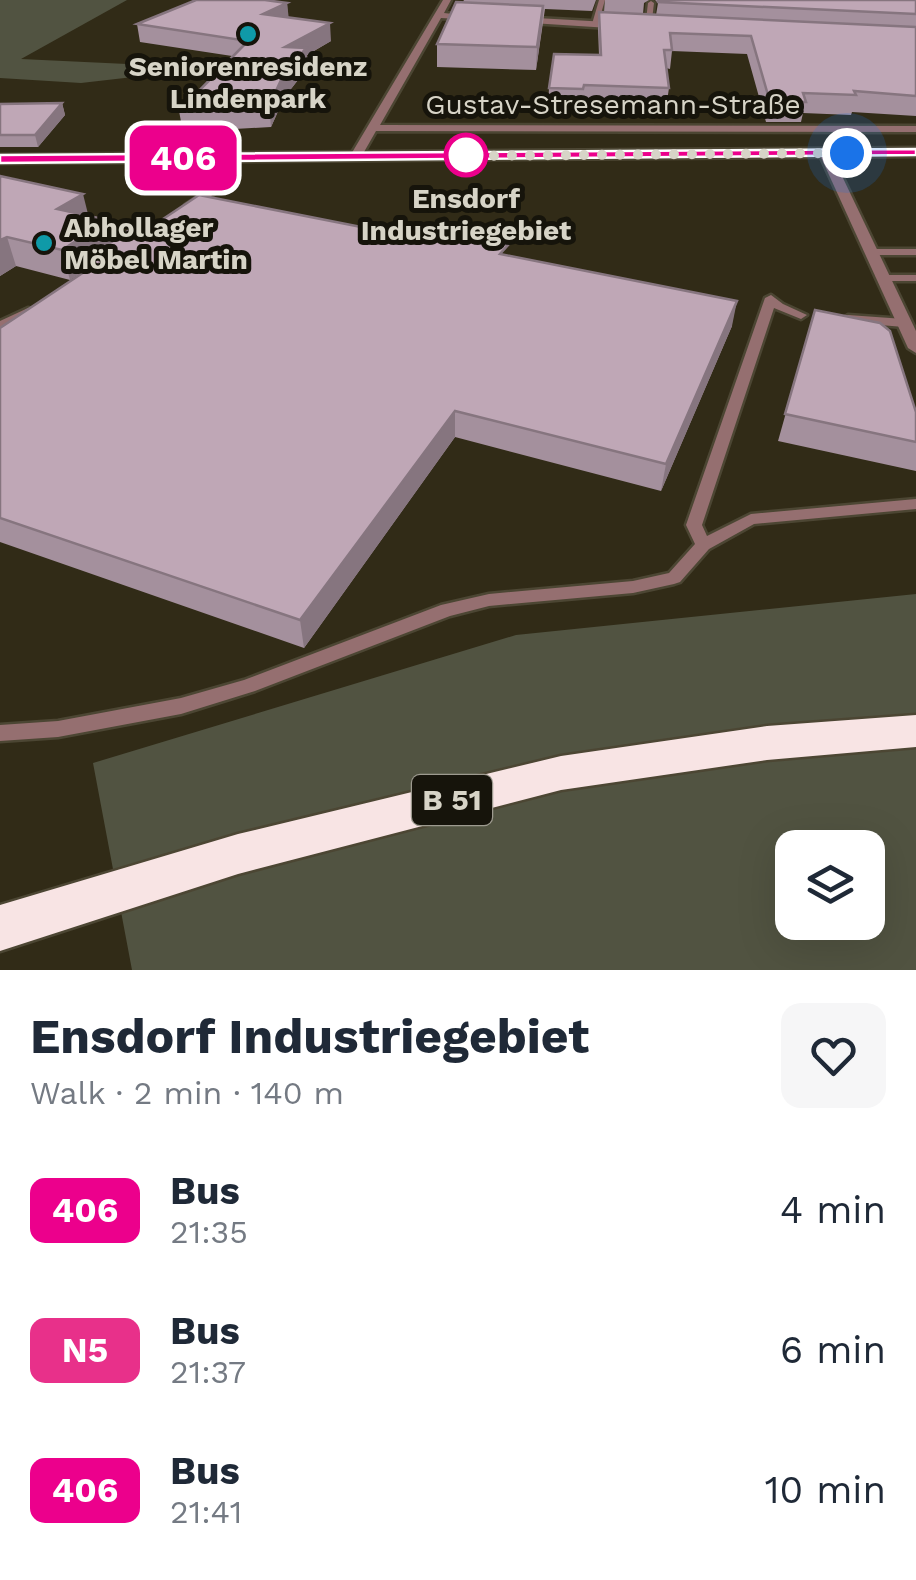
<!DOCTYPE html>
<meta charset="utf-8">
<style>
body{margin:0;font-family:"Work Sans",sans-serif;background:#f6f6f7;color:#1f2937;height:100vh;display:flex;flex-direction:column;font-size:38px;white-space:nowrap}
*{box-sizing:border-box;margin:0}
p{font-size:32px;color:#747a83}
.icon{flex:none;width:55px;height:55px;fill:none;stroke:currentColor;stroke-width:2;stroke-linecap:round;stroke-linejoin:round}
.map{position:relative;height:970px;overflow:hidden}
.details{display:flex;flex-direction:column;background:#fff;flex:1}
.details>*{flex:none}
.badge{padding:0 20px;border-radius:15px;font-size:35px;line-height:65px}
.buttons{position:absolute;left:775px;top:830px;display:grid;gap:20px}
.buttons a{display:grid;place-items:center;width:110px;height:110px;border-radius:20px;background:#fff;box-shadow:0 10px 40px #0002;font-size:50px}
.you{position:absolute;width:50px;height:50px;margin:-25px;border:8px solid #fff;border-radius:50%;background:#1a73e8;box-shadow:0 0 0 15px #1a73e833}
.map>.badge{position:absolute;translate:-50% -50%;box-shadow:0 0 0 5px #fff}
.round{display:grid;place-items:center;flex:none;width:105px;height:105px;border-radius:20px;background:#f6f6f7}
.overview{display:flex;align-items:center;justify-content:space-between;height:170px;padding:0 30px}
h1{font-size:48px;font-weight:700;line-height:75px}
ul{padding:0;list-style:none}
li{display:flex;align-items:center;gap:30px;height:140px;padding:0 30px}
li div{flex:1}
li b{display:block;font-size:38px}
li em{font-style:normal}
li .badge{min-width:110px;font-weight:700;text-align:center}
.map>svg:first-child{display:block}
</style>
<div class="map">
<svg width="916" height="970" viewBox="0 0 916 970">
<rect width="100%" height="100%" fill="#312b17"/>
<g fill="#515341" fill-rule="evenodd">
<polygon points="0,0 127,0 21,59 212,68 81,83 0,78"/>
<path d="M916,594V970H132L93,763L516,635ZM792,848H868V922H792Z"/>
</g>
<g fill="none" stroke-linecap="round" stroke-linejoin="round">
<defs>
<g id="lane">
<polygon points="599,0 605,0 598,24 595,26 592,24"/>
<polygon points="651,1 654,3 651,28 648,30 645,28 648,3"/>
<polygon points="217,184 225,186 193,209 185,209 185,205"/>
<polygon points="916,249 916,255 871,255 866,252 871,249"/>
<polygon points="916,275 916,281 884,281 878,278 884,275"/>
<polygon points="771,295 783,304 807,315 801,319 774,308 702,525 707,536 751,514 916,499 916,509 754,524 709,549 680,582 674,584 633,593 489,606 450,616 255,691 181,714 58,737 0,741 0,725 58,721 181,698 244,680 441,605 489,594 633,581 669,573 695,544 686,525 765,298"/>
<polygon points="28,308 32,309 32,315 0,330 0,321"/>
<polygon points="848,315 904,319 910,323 904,327 844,322 842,319"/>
</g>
<g id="street">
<polygon points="443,0 451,0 444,13 479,17 475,20 441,18 380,125 916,126 916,132 376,131 360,159 352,159 350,156"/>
<polygon points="519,17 625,23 630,26 625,29 516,22"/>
<polygon points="825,149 831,153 916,331 916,353 908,348 819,153"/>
</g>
<polygon id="secondary" points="916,148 916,156 0,163 0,155"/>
<polygon id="highway" points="916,715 916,747 767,760 561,790 238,874 0,951 0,905 238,834 561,756 767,726"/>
</defs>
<use href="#lane" stroke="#4c4633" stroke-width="5"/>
<use href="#street" stroke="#4c4633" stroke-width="5"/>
<use href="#secondary" stroke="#4c4633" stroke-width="5"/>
<use href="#highway" stroke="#4c4633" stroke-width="5"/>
<use href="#lane" fill="#956f70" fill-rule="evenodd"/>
<use href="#street" fill="#956f70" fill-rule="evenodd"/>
<use href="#secondary" fill="#d29596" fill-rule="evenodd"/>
<use href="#highway" fill="#f8e4e4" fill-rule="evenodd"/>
</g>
<g fill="#a4909d">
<polygon points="464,0 596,0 592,11 545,9 536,70 437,67 437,44"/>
<polygon points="605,0 649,0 644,3 643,14 656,15 658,3 655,0 916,0 916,116 852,112 851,115 803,113 801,122 766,122 747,54 672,51 670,69 666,68 669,88 666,108 582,105 582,109 548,108 549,88 599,55 598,29 599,12 604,12"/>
<polygon points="287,3 288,18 331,41 307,55 308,67 284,98 271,127 183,132 179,111 232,56 140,42 137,24"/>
<polygon points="62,103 65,115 38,147 0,147 0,104"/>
<polygon points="0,176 88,216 113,241 142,233 432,241 508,255 732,326 661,491 455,437 304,648 0,542 0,328 86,270 70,280 16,266 0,276"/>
<polygon points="815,310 916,412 916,471 778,441"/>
</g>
<g fill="#86757f">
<polygon points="287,3 289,20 263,14"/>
<polygon points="543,6 542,27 536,70 537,47"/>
<polygon points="330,23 331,41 307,55 308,67 284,98 271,127 269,106 285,47"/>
<polygon points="62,103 65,115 38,147 35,135"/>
<polygon points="83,194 90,222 57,209"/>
<polygon points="108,220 115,249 84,261 86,269 70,280 62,250"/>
<polygon points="7,237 16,266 0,276 0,240"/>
<polygon points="737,301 732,326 661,491 666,464"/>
<polygon points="455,411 455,437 304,648 300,620"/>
</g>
<g fill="#bfa7b6" stroke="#86757f" stroke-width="2.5">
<polygon points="196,0 265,0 287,3 263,14 330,23 285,47 306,48 282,78 269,106 179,111 248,41 137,24"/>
<polygon points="658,0 916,0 916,14 658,2"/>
<polygon points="456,2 543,6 537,47 437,44"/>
<polygon points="599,12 916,27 916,96 854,91 856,95 803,93 806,102 770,102 751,36 670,33 672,50 664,50 669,88 584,85 583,89 549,88 554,54 601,55"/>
<polygon points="62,103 35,135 0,135 0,104"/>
<polygon points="0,176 83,194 57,209 108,220 62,250 7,237 0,240"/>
<polygon points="199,195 432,241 442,232 508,245 500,254 737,301 666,464 455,411 300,620 0,518 0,328 96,264 84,261 129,230 142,233"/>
<polygon points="815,310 880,323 890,331 916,412 916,442 785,414"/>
</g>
<polygon fill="#ec008c" stroke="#fff" stroke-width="2.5" points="916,149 916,155 0,163 0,155"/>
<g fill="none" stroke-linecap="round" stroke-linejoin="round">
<polyline stroke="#d7d4c7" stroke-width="10" stroke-dasharray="0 18" points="466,155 453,156 847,153"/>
</g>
<g fill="#0f9aa8" stroke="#16140b" stroke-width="4">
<circle cx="248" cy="34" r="10"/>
<circle cx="44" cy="243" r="10"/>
</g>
<circle fill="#fff" stroke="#ec008c" stroke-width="5" cx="466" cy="155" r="20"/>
<g text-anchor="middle" stroke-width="10" stroke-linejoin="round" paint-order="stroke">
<g font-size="28" font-weight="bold" fill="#d7d4c7" stroke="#16140b">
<text x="248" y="76">Seniorenresidenz<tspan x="248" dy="32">Lindenpark</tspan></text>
<text x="64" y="237" text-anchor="start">Abhollager<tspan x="64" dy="32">Möbel Martin</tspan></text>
</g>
<g font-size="28" fill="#d7d4c7" stroke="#16140b">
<text x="613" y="114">Gustav-Stresemann-Straße</text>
</g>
<g font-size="28" font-weight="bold" fill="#d7d4c7" stroke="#16140b">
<text x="466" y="208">Ensdorf<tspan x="466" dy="32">Industriegebiet</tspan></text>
</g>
<rect fill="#16140b" stroke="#9d9a8f" stroke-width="2.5" x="412" y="775" width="80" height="50" rx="8"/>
<g font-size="30" font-weight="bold" fill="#d7d4c7">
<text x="452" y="810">B 51</text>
</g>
</g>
</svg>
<div class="buttons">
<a><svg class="icon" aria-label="layers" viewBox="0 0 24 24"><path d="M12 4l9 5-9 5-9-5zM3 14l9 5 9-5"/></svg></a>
</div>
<div class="you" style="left:847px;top:153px"></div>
<b class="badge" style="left:183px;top:158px;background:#ec008c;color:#fff">406</b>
</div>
<section class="details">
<div class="overview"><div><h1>Ensdorf Industriegebiet</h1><p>Walk · 2 min · 140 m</p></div><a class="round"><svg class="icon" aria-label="heart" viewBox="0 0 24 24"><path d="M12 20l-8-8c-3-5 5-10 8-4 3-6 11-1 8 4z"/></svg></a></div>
<ul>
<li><span class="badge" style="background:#ec008c;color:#fff">406</span><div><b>Bus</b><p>21:35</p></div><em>4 min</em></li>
<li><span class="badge" style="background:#e8308a;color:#fff">N5</span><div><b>Bus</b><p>21:37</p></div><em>6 min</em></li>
<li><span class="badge" style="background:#ec008c;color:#fff">406</span><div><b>Bus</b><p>21:41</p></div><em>10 min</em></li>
</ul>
</section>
